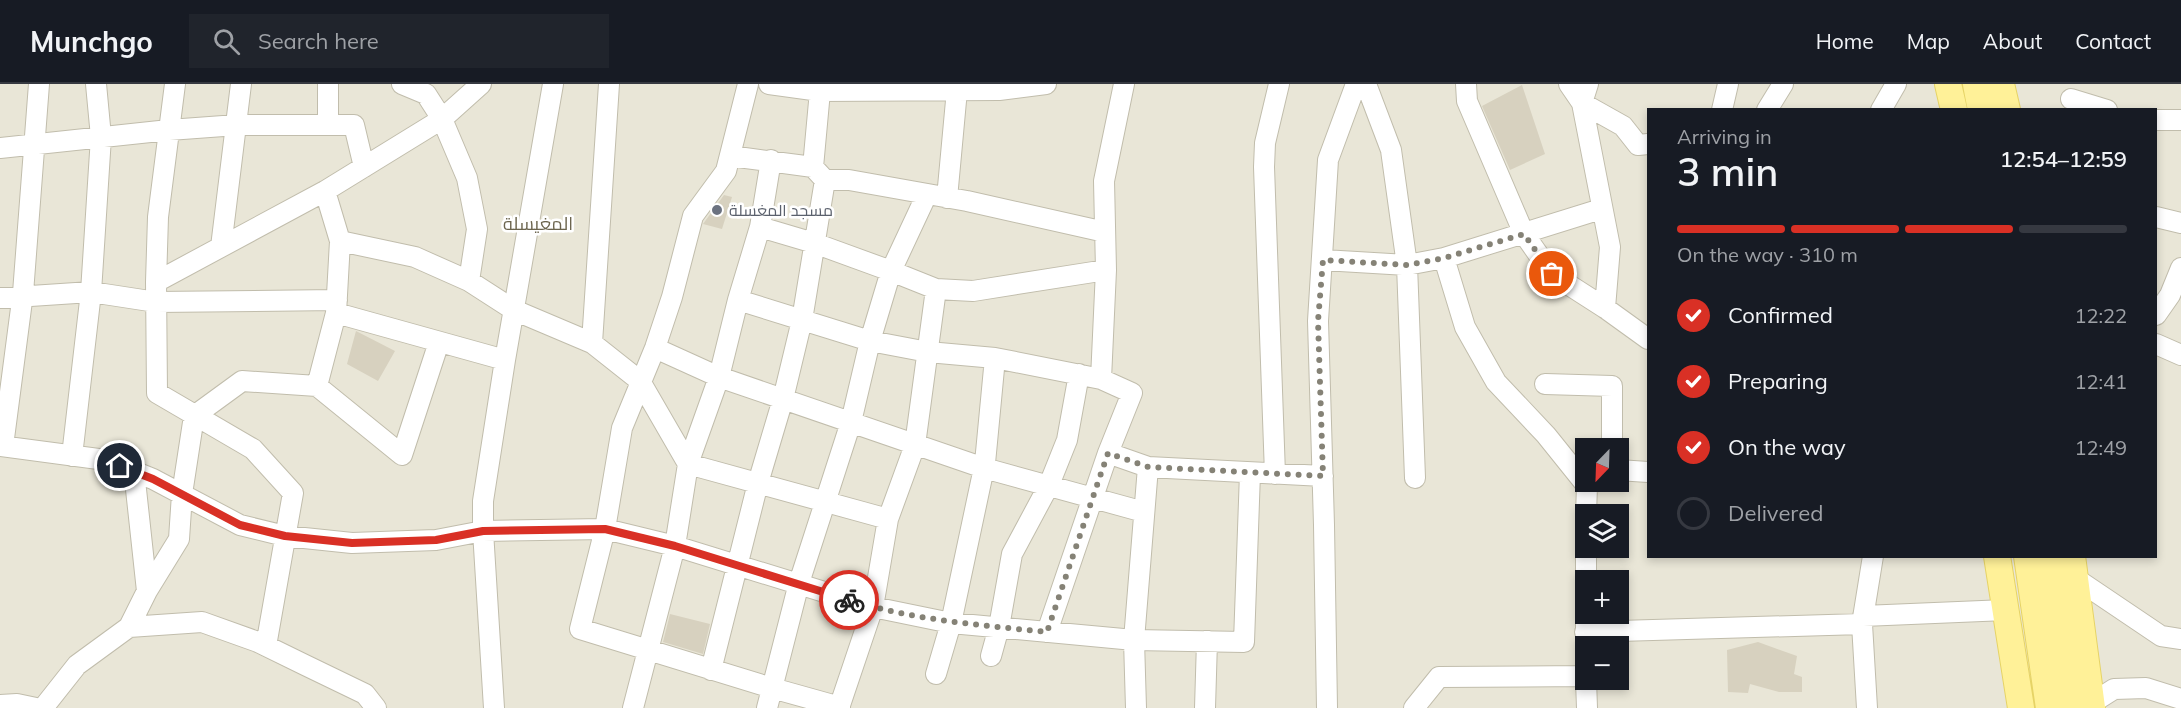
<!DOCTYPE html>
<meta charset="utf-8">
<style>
body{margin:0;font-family:Mulish,Cairo,sans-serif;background:#20242c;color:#f1f3f6;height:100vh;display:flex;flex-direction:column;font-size:22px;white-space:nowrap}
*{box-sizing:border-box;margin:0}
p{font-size:20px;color:#9ea1a6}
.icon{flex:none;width:33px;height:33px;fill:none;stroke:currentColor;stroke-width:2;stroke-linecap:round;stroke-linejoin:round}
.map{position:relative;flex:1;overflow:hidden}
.details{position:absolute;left:1647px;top:24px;width:510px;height:450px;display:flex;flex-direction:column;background:#171b24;border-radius:0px;box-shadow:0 3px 9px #0003}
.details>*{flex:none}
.needle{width:39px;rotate:203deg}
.tools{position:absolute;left:1575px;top:354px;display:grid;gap:12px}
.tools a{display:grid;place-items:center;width:54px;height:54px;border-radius:0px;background:#171b24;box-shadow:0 3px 9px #0003;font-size:30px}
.pin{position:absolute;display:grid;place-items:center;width:51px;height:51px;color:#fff;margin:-26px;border:3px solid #fff;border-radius:50%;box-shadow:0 2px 6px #0007}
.courier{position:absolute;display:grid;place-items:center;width:60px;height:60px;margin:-30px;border:4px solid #d93025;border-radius:50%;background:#fff;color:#222;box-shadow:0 2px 8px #0007}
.summary em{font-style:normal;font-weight:600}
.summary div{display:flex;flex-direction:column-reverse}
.summary{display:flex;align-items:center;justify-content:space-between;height:102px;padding:0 30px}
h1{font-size:39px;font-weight:600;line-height:45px}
.bar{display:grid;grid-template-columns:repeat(4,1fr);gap:9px 6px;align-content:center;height:72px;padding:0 30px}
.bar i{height:8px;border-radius:4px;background:#363941}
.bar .active{background:#d93025}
.bar p{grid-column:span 4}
ol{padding:0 30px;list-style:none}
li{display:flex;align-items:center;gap:18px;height:66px}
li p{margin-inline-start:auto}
li .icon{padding:6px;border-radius:50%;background:#d93025;color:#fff;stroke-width:4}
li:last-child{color:#9ea1a6}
li i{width:33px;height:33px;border:3px solid #363941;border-radius:50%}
header{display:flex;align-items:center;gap:36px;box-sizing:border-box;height:84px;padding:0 30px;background:#171b24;border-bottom:2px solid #363941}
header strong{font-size:28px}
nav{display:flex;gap:33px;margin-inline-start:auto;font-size:21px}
.search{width:420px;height:54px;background:#20242c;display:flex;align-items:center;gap:15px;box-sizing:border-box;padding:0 21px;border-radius:0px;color:#9ea1a6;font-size:22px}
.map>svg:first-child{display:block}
.residential{fill:#e9e6d7;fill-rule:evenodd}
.building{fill:#d7d1bf}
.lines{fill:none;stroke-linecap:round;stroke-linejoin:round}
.minor-casing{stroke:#c1bdac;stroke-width:22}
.major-casing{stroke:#e6d366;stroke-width:28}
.minor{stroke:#fff;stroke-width:20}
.major{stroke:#fff198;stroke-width:26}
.done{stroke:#858276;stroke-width:6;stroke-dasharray:0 10.8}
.route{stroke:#d93025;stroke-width:8}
.worship-dot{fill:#6b7280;stroke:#fff;stroke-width:2}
.labels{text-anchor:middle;stroke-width:5;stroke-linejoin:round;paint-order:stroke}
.worship-label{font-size:16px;fill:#5b616d;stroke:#fff;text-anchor:start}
.neighbourhood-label{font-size:18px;fill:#6c654e;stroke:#fff}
</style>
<header>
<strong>Munchgo</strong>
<div class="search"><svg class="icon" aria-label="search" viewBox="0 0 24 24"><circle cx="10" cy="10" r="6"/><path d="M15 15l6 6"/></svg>Search here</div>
<nav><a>Home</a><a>Map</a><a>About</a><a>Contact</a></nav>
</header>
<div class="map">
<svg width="2181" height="624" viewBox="0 0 2181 624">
<rect width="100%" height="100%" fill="#f5f3ea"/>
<!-- residential -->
<path class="residential" d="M0,0H2181V624H0ZM1648,26H2156V472H1648ZM1586,364H1618V398H1586ZM1586,430H1618V464H1586ZM1586,496H1618V530H1586ZM1586,562H1618V596H1586Z"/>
<!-- building -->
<path class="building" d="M1522,1L1545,70L1510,86L1482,22Z
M724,111L732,113L722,145L703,140Z
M356,247L395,267L378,297L347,280Z
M670,530L710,540L703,570L663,558Z
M1758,558L1797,572L1794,590L1802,593V608H1779L1750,600L1748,609L1728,608L1727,566Z"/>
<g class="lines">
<defs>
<path id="minor" d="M175,0L158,133L156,198L157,309L253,365L293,409L266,562
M328,0V41
M402,0L426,10L442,35L467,94L477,145L469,197
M748,0L726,87L693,132L672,213L655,264L622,344L605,445L580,545L772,604L840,623
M769,0L820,7L999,6L1046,0
M1366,0L1391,66L1407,181L1415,394
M1466,0L1467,17L1524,150L1552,190L1605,224L1648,255
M1569,0L1582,19L1623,42L1638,61L1648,60
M1588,0L1582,19L1610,163L1605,224
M2071,15L2107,26
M1722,26L1728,0
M1767,26L1783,0
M1881,26L1896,0
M2156,36H2181
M0,64L169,46L237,41H354L364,83
M730,72L813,83L825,96H849L967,117L1105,148
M813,83L820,7L823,0
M325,107L340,157L336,229L317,302L402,371L439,258
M947,114L957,6
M2156,133L2181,139
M760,143L814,159L891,187L936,205L973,207L1106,186
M340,157L415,173L469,197L514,226L592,259L640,297L688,380L888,435
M221,163L241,0
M1444,174L1465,243L1496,298L1546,351L1587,402
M1323,176L1407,181L1444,174L1601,125
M156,198L325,107L442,35L481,0
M0,214L91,208L156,218L337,216
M738,216L870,257L928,268L995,274L1101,295L1132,309L1108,369L1047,548
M336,229L505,276
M2156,231L2170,211L2181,184
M592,259L609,0
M2156,260L2181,271
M655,264L719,293L984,384L1144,428
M1101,295L1106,186L1104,97L1124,0
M1545,300L1612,302V364
M0,362L106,376L153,395L240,441L285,452L352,459L436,456L483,447L605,445L675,462L873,523L951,539L1134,556L1244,558L1250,389
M3,362L23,209L39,0
M1108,369L1148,383L1323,392
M72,372L91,208L101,53L96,0
M1618,386L1648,388
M1275,390L1264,83L1265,59L1279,0
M1586,430L1587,402L1594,398
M1586,439V579
M2075,494L2161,552L2181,555
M147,507L179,455L182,410L194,332L242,297L317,302
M1863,532L2006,526
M129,543L202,538L258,558L305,581L365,610L376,624
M1585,548L1862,540
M991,572L999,543L1012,470L1049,401L1067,356L1079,290
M711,586L758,399L783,315L802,236L825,96
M936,590L951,539L985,379L995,274
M1586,596L1587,624
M2092,619L2114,605L2146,604L2181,615
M0,621L17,620L36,624
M43,624L77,581L129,543L147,507L134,387
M494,624L483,447V417L505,276L553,0
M633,624L675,462L688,380L719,293L738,216L760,143L771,76
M767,624L799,499L851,338L870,257L891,187L927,110
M839,624L873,523L888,435L915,361L936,205
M1136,624L1134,556L1148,383
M1205,624L1207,557
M1327,624L1324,441L1318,237L1328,76L1356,0
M1414,624L1439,593L1586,592
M1867,624L1862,540L1873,472"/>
<path id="major" d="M1948,0L1954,26
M1976,0L1981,26
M2001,0L2007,26
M1997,472L2021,624
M2027,472L2049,624
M2052,472L2073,624
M2072,472L2092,624"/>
</defs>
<!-- minor casing -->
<use href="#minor" class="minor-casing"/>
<!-- major casing -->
<use href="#major" class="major-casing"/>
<!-- minor -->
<use href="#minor" class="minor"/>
<!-- major -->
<use href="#major" class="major"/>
</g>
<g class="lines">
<!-- done -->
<path class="done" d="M849,516C913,536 980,541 1047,548L1108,369L1148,383L1323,392L1318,237L1323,176L1407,181L1444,174L1524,150L1552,190"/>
<!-- route -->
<path class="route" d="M120,382L153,395L240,441L285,452L352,459L436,456L483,447L605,445L675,462L849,516"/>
</g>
<!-- markers -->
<circle class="worship-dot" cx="717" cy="126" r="6"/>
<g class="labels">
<!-- worship labels -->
<g class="worship-label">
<text x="729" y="132">مسجد المغسلة</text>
</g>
<!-- neighbourhood labels -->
<g class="neighbourhood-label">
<text x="538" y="146">المغيسلة</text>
</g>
</g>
</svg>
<div class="tools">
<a><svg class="needle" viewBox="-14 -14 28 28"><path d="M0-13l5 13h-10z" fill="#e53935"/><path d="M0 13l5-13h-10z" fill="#9ea1a6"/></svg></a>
<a><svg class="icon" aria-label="layers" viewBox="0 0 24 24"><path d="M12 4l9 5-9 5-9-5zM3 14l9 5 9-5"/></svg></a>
<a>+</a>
<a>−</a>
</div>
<div class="pin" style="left:1552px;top:190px;background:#ea580c"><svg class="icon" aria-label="bag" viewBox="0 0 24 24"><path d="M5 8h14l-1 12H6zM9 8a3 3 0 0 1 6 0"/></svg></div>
<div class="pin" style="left:120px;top:382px;background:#1f2937"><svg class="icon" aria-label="home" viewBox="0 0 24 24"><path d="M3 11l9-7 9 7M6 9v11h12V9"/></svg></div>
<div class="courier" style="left:849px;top:516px"><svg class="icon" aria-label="bike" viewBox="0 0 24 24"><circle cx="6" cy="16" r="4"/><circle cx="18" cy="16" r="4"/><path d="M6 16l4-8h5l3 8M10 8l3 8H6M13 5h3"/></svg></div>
<section class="details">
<div class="summary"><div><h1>3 min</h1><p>Arriving in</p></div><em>12:54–12:59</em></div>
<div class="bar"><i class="active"></i><i class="active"></i><i class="active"></i><i></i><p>On the way · 310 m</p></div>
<ol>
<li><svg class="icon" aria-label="check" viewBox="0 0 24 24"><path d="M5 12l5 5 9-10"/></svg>Confirmed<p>12:22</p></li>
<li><svg class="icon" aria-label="check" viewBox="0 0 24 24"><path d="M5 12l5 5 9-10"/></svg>Preparing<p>12:41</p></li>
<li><svg class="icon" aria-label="check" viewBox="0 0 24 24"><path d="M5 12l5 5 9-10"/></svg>On the way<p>12:49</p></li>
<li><i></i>Delivered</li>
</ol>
</section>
</div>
